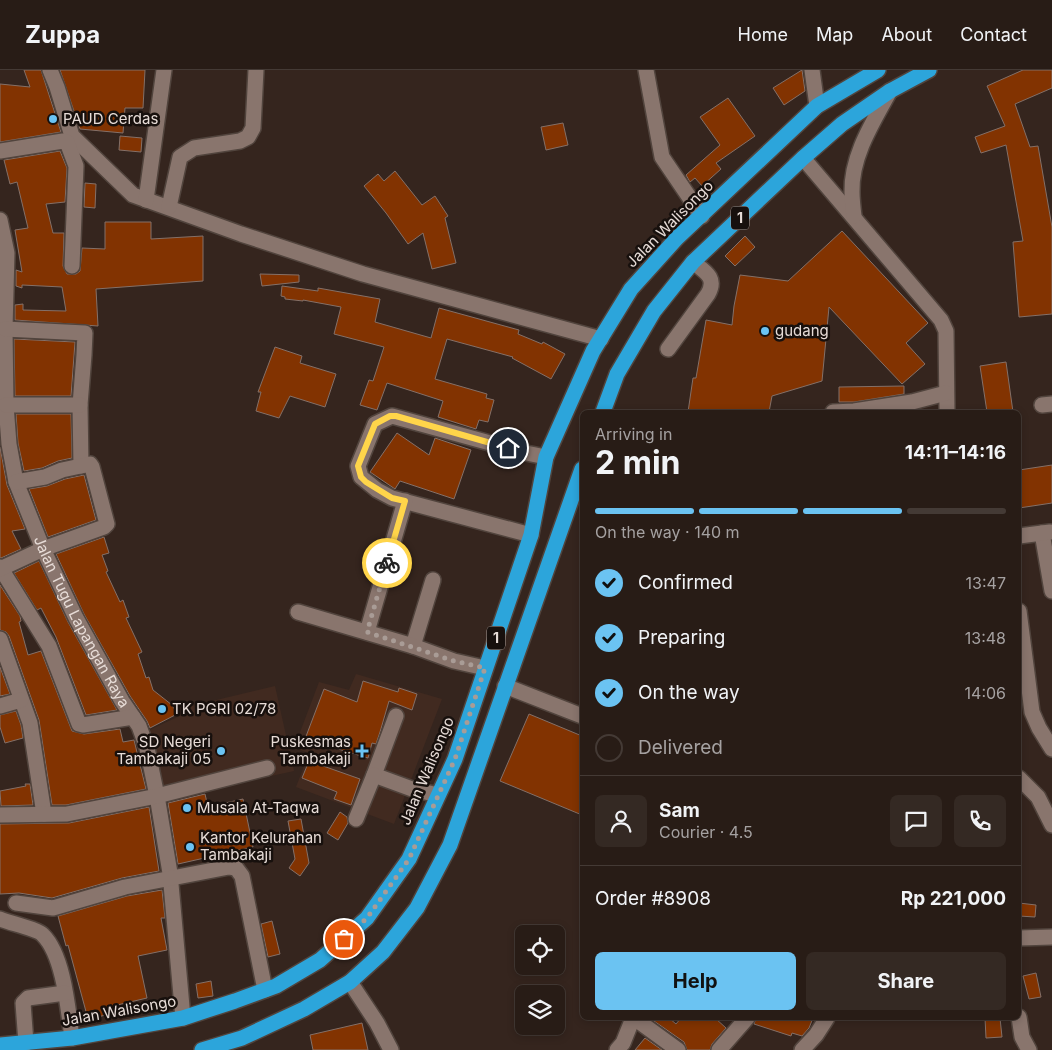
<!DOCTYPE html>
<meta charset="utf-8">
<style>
body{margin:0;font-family:Inter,sans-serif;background:#342923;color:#f1f3f6;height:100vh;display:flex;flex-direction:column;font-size:19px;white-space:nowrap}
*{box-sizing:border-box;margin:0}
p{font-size:16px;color:#a5a1a1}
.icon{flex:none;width:28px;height:28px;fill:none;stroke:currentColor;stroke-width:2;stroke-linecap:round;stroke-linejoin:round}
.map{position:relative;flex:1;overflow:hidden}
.details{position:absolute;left:580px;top:340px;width:441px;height:610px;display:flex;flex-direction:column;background:#281c16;border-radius:8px;box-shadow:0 2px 8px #0003,0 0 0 1px #443a35}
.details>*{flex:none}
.controls{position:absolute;left:515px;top:855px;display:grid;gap:10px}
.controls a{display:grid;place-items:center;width:50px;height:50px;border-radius:8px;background:#281c16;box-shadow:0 2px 8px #0003,0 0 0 1px #443a35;font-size:25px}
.pin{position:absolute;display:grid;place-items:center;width:42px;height:42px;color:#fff;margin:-21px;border:2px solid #fff;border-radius:50%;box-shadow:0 1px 5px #0007}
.courier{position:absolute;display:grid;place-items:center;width:50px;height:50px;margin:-25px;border:4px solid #ffd54a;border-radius:50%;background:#fff;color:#222;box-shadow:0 1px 6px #0007}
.head em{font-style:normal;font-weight:700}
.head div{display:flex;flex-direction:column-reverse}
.head{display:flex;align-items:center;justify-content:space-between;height:85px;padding:0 15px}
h1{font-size:32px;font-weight:700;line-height:38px}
.bar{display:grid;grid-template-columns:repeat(4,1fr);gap:8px 5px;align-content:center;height:60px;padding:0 15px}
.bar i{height:6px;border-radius:4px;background:#443a35}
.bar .on{background:#6bc3f2}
.bar p{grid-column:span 4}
.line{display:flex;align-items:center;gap:12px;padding:0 15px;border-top:1px solid #443a35}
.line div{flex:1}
.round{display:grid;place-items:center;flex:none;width:52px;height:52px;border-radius:8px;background:#342923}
ol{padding:0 15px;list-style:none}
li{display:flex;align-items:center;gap:15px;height:55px}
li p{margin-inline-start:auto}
li .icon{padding:5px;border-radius:50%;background:#6bc3f2;color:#111;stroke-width:4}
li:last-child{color:#a5a1a1}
li i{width:28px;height:28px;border:2px solid #443a35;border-radius:50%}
.button{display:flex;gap:10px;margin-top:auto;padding:10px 15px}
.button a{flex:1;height:58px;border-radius:8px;background:#6bc3f2;color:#111;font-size:20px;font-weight:700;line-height:58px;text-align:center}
.button a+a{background:#342923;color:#f1f3f6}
header{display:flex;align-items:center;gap:30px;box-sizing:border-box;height:70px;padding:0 25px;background:#281c16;border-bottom:1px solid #443a35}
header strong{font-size:24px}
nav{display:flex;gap:28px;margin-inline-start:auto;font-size:18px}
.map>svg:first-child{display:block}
.built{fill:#412a20}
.building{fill:#823301;stroke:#847068}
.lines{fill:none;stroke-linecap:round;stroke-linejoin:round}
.minor-casing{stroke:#51443d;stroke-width:18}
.highway-casing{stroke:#51443d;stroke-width:18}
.minor{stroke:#89756d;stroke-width:15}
.highway{stroke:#2ca5db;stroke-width:15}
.done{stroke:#a99c96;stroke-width:5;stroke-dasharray:0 9}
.route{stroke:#ffd54a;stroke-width:6}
.poi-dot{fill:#6bc3f2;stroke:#17100d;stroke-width:2}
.labels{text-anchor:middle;stroke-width:5;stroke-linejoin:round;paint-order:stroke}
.shield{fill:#17100d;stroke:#a99f9a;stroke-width:1}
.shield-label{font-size:14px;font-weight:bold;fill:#e7dcd7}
.poi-label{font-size:15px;fill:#e7dcd7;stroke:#17100d;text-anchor:start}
.street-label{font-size:15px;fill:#e7dcd7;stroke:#17100d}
</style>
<header>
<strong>Zuppa</strong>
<nav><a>Home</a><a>Map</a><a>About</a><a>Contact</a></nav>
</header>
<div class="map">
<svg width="1052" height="980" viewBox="0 0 1052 980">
<rect width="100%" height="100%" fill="#35251e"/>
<!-- built -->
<path class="built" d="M356,604L442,629L394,754L296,717L309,683L294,678L319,612L349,620Z
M275,616L294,701L163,730L147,661L184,644L183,638Z"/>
<!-- building -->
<path class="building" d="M24,0H41L61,62L0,72V14L30,17Z
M60,0H145L143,38H125L123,63L80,59Z
M802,0L805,21L784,35L773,18Z
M1023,0H1052V18L1015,34L1030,77L1038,76L1052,157V244L1019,247L1013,172L1023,171L1006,75L981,83L975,67L1005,56L987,16Z
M728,28L755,66L716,93L721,99L702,116L695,108L690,112L686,105L720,75L700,47Z
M563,53L568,75L546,80L541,57Z
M120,66L142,68L141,82L119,80Z
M60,81L67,98L65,132L46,134L53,163H64L63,196L67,204H76L80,201L82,178L105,179V152H151V169L203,166V211L96,219L98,256L15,250V235L23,234V240L66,241L62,217L22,215V218L16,216V200L22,202L15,160L28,158L17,112L10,114L4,90Z
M395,101L422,135L435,126L448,146L445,148L456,193L432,199L423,163L408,174L386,143L364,116L378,104L384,111Z
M85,113L96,114L95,138L84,137Z
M842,161L928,253L906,273L925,294L902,314L829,237L822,311L772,326L769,342H688L693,308H696L706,250L732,255L734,236L740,205L788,211Z
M745,166L755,177L735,196L725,186Z
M260,204L299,205V212L262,216Z
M282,216L318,221V218L380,229L375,252L431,268L439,238L519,260L518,264L542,274L543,272L565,284L551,309L512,288L513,287L447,269L435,309L487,324L486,328L494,330L488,352L479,350L476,359L438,347L443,331L387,313L377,340L360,335L369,310L373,311L384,277L334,264L341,237L303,230V231L285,229V227L281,226Z
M14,269L75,272L71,326H15Z
M275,277L302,286L300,293L336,304L325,337L290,326L279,348L256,341L261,322H258Z
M1006,292L1013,342H987L980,296Z
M904,316V324L854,332H839V317Z
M16,344H71L72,388L58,391L42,398L24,401L18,373Z
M397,363L429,385L435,368L471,380L454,429L400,411L395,419L370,402Z
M0,377L7,415L25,459L12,461L21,479L1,488H0Z
M1052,395V433L1019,438V400Z
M84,405L96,450L48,467L29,419L47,416L65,409Z
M104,467L109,483L102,485L108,501L106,502L120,532L123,530L129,547L126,548L142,582L138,584L146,608L149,607L153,620L172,635L177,644L150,658L147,651L130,626L84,544L56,484Z
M39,491L68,552L117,640L86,645L56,567L41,538L37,540L14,503Z
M0,515L20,546L21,551L19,552L28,585L41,581L72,661L84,664L120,659L123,672L134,670L146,719L66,735H52L39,650L9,566L6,562L0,560Z
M0,597L10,624L0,626Z
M363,611L398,622L399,618L417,624L412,640L389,631L380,662L376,674L372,673L368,688L305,669L324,619L357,632Z
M16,641L21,655L23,668L5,673L0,657V645Z
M529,644L582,666V745L500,711Z
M309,691L360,709L351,735L334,729L337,722L302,708Z
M25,714H30L33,735L1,736L0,721L26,716Z
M205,724L208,737L243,729L253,777L178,794L168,733Z
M149,737L159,801L122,808L52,828L19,823L0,824V754L69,753Z
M340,742L347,747L348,753L338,770L327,763Z
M301,749L309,793L300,806L289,798L295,789L288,751Z
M162,820L165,848H161L167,880L138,886L147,928L113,936L115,943L88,949L68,875L66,876L58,846L127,826Z
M1019,833L1036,835L1035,847L1019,846Z
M272,851L280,884L268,887L261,854Z
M1036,903L1041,927L1029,929L1023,906Z
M211,911L213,926L198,928L196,914Z
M657,948H669L676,954L681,948H715L726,958L712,974L710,980H687L684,972L654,951Z
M756,948H813L809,958L802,966L792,963L791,966L754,954Z
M985,948H1000L1002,967L986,968Z
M362,953L368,980H313L310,965Z
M645,968L662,980H635Z"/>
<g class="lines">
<defs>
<g id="minor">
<path d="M50,0L57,17L72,66L133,125L241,164L363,204L601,269"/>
<path d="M646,0L662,87L702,146"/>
<path d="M812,0L817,36"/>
<path d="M0,81L63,71L67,72L76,96L72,196"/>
<path d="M803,88L941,250L946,261L947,342"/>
<path d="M146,130L164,0"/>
<path d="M169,137L180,87L194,78L240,71L248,67L253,58L256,0"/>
<path d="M854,146C853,138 852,130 852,122C851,86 873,52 890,21"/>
<path id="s1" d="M0,150L7,183L5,259L6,335L9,374L16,412L43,479L76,548L122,631L139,656L147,678L157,726L170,803L183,948"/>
<path d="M5,259L85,263L84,285L80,335L81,396"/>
<path d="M668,279L708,224C717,208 706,202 693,192"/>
<path d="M6,335H80"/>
<path d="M1042,335L1052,334"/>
<path d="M833,342L854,341L912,332L946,323"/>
<path d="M1042,463L1052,521"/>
<path d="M531,465L392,428L377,420L361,407L358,396L375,354L392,346L526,383L546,387"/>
<path d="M1019,466L1050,462"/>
<path d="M0,497L49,576L79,654L83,655L133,647"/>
<path d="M0,499L43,479L104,457L107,454L92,397L90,394L62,400L45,407L16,412"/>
<path d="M433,510L413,576L454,591L485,598"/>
<path d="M1019,541L1032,642L1039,658L1052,679"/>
<path d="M298,542L413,576"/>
<path d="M367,562L405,431"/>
<path d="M0,569L30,653L44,744"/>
<path d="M505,616L582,646"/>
<path d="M0,636L21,630"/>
<path d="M396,646L374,705L412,719L438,725"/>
<path d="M1019,708L1038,727L1052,755"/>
<path d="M0,745L67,744L157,726L267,698"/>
<path d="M356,749L374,705"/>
<path d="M16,833L53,838L125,817L229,797L236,798L242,806L265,920"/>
<path d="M0,849C9,853 38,859 43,865C64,886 68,940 72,968"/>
<path d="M1019,868L1052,867"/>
<path d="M350,912L377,953L391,980"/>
<path d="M1019,947L1022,967L1029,980"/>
<path d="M634,948L678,980"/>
<path d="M26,973L23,933L28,928L65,923"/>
<path d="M617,980L623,973L633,948"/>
<path d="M719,980L747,948"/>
<path d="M802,980L816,965L827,948"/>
</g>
<path id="highway" d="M603,342L617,304L654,241L693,192L803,88L842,54L890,21L929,0
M0,975L72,968L183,948L235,931L276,916L320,890L367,848L409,789L455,689L531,465L546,387L593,281L631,219L677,168L817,36L878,0
M202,980L242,968L304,939L350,912L383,882L417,838L450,775L582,399"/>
</defs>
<!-- minor casing -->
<use href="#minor" class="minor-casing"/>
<!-- highway casing -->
<use href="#highway" class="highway-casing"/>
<!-- minor -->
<use href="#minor" class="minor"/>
<!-- highway -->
<use href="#highway" class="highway"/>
</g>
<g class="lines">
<!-- done -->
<path class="done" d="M344,869L367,848L409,789L455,689L485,598L454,591L367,562L387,493"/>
<!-- route -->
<path class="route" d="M387,493L405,431L392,428L366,412L361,407L358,396L375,354L390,346H396L508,378"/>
</g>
<!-- markers -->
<g class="poi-dot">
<circle cx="53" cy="49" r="5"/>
<circle cx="765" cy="261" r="5"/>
<circle cx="162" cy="639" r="5"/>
<circle cx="221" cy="681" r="5"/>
<path d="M359.5 673.5h5v5h5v5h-5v5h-5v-5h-5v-5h5z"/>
<circle cx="187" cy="738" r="5"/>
<circle cx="190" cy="777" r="5"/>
</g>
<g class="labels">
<!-- shield labels -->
<g class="shield">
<rect x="731" y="136.5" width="18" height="23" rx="4"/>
<rect x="487" y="556.5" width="18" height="23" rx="4"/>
</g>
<g class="shield-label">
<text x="740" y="153">1</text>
<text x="496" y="573">1</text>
</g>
<!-- poi labels -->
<g class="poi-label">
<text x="63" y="54">PAUD Cerdas</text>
<text x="775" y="266">gudang</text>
<text x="172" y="644">TK PGRI 02/78</text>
<text x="211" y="677" text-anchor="end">SD Negeri<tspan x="211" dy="17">Tambakaji 05</tspan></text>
<text x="351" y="677" text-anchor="end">Puskesmas<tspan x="351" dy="17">Tambakaji</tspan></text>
<text x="197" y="743">Musala At-Taqwa</text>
<text x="200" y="773">Kantor Kelurahan<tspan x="200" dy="17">Tambakaji</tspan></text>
</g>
<!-- street labels -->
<g class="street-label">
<text transform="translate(670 154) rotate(-45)" y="5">Jalan Walisongo</text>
<text dy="5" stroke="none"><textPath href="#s1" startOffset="418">Jalan Tugu Lapangan Raya</textPath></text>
<text transform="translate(427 701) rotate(-67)" y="5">Jalan Walisongo</text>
<text transform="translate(119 941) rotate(-10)" y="5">Jalan Walisongo</text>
</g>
</g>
</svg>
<div class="controls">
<a><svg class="icon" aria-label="locate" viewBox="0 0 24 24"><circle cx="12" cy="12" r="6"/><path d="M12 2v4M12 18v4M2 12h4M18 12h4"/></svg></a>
<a><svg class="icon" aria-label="layers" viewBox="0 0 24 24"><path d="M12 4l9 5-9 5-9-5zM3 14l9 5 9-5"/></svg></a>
</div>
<div class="pin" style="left:344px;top:869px;background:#ea580c"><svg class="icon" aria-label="bag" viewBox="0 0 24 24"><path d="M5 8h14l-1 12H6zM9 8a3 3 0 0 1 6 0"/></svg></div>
<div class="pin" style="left:508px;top:378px;background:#1f2937"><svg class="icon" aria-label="home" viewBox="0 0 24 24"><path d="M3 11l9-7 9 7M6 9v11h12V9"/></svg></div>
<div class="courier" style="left:387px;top:493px"><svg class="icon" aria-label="bike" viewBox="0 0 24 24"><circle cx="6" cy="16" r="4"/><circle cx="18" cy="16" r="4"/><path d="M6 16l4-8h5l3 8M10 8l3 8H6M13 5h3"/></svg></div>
<section class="details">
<div class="head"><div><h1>2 min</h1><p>Arriving in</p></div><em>14:11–14:16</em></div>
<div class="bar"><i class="on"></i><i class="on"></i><i class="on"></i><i></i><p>On the way · 140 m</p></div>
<ol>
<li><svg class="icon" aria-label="check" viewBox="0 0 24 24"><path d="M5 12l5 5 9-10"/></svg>Confirmed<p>13:47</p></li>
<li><svg class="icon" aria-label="check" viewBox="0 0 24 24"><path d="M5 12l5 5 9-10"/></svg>Preparing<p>13:48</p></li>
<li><svg class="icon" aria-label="check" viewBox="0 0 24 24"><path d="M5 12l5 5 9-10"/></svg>On the way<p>14:06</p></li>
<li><i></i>Delivered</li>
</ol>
<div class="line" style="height:90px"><a class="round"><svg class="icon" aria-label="person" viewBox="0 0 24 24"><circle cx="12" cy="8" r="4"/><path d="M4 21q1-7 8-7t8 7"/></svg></a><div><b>Sam</b><p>Courier · 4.5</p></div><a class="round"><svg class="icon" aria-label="chat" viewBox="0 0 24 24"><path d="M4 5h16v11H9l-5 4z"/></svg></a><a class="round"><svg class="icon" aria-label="phone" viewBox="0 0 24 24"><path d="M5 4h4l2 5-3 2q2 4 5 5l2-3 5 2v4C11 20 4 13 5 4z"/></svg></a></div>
<div class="line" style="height:65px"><div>Order #8908</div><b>Rp 221,000</b></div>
<div class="button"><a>Help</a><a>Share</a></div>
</section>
</div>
